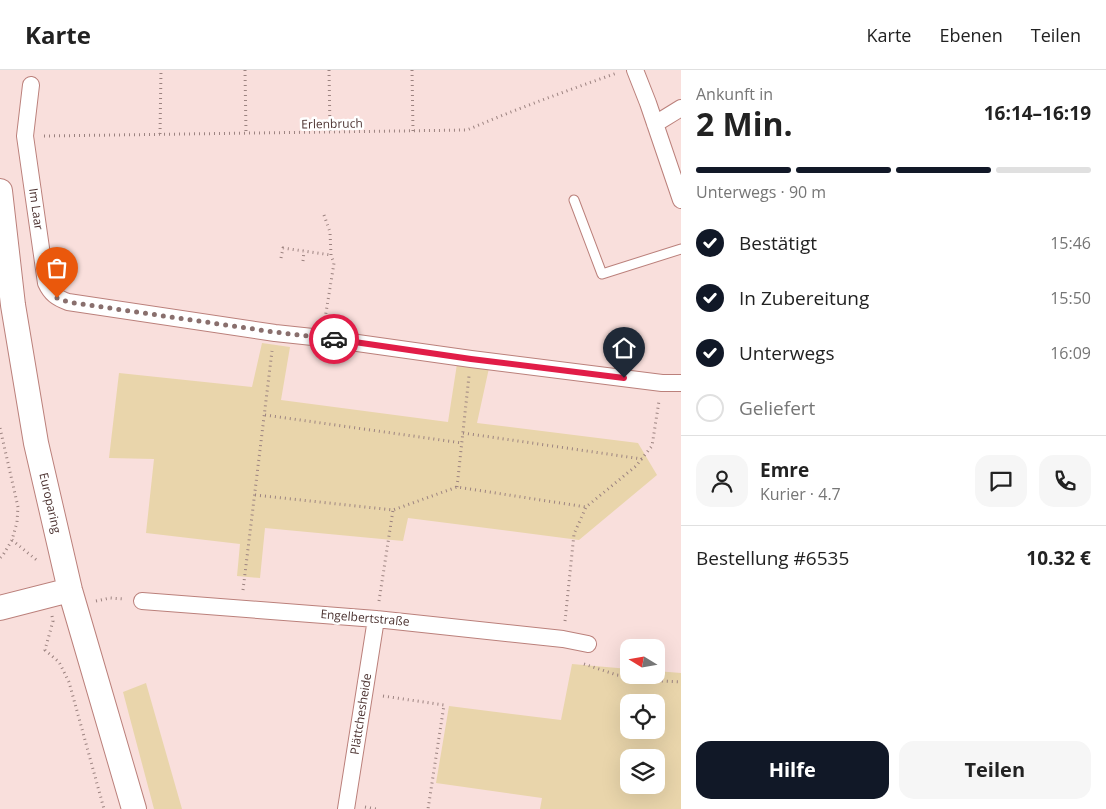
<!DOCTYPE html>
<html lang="de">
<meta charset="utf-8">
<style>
body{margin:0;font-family:"Open Sans",sans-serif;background:#f6f6f6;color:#222;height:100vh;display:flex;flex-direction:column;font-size:19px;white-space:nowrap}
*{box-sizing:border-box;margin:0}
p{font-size:16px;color:#767676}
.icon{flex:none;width:28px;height:28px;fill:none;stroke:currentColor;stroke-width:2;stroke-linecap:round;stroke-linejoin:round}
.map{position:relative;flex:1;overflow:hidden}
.drawer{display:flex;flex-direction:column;background:#fff;width:425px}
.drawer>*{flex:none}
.needle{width:32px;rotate:281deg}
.fabs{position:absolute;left:620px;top:569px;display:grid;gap:10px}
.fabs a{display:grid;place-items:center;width:45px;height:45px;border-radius:10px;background:#fff;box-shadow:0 5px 20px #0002;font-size:25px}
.pin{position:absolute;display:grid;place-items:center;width:42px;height:42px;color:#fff;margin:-51px -21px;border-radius:50% 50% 50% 0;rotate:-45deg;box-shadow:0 0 5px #0007}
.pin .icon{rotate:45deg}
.courier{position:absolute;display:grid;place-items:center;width:50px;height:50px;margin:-25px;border:4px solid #e11d48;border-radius:50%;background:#fff;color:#222;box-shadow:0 1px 6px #0007}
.head em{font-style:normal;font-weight:700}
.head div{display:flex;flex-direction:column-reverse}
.head{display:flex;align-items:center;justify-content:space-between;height:85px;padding:0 15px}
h1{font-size:32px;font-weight:700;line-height:38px}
.bar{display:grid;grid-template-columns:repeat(4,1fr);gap:8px 5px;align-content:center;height:60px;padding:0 15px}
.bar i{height:6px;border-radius:4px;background:#e0e0e0}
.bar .on{background:#111827}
.bar p{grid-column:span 4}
.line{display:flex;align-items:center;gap:12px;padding:0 15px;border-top:1px solid #e0e0e0}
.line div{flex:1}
.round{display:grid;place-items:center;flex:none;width:52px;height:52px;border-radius:15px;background:#f6f6f6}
ol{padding:0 15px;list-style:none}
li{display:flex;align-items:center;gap:15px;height:55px}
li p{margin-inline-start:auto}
li .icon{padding:5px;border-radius:50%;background:#111827;color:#fff;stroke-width:4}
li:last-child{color:#767676}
li i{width:28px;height:28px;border:2px solid #e0e0e0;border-radius:50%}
.cta{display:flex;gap:10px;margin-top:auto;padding:10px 15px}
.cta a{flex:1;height:58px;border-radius:15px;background:#111827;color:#fff;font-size:20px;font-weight:700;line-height:58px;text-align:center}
.cta a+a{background:#f6f6f6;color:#222}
header{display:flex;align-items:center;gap:30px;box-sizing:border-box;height:70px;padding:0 25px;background:#fff;border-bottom:1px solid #e0e0e0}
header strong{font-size:24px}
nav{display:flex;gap:28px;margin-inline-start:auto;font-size:18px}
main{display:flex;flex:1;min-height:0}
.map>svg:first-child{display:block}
.green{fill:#e9d5ab;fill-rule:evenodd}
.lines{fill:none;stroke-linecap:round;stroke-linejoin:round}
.lane-casing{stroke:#bb807b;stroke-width:11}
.street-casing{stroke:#bb807b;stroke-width:18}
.secondary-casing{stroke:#bb807b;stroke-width:26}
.path{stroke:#9c8380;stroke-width:3;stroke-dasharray:1 4;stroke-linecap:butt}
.lane{stroke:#fff;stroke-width:9}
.street{stroke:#fff;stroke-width:16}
.secondary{stroke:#fff;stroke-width:24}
.done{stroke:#896f6d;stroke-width:5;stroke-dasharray:0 9}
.route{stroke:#e11d48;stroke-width:6}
.labels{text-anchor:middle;stroke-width:5;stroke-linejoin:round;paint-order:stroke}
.street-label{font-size:12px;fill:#4c3331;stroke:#fff}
</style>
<header>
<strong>Karte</strong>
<nav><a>Karte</a><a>Ebenen</a><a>Teilen</a></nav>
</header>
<main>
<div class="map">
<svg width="681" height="739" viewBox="0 0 681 739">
<rect width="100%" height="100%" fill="#f9dfdc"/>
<!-- green -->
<path class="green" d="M262,273L290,277L281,330L448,352L457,294L489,298L477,353L638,373L657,405L579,470L408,448L403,471L265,458L260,508L237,506L240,474L146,463L154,389L109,388L119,303L252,317Z
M572,594L629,599V605H656V601L681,603V739H540L542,728L436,713L449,636L561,650ZM656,632V660H629V632ZM629,688H656V715H629Z
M146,613L182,739H154L123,622Z"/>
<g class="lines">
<defs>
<path id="lane" d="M574,130L602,204L681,179"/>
<path id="street" d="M635,0L648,33L681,130
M31,15L25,66L46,213C51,224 57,228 68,232L275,263L322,268L471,289L662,313H681
M655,54L681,38
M142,531L376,549L563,569L588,574
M346,739L376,549"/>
<path id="secondary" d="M0,121L13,235L36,373L70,520L134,739
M0,538L70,520"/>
</defs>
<!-- lane casing -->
<use href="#lane" class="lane-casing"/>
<!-- street casing -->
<use href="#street" class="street-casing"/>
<!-- secondary casing -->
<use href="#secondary" class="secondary-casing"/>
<!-- path -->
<path class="path" d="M245,0L246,63
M329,0L330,62
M412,0L413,61
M160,64L161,0
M44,66L467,60C516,39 566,21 617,3
M324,145L330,162L331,185L334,193L325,249
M281,188L283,178L331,185
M303,191L304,181
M265,345L462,373
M0,358L18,437L17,452L12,470L3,485L0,488
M463,363L642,389
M457,417L469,306
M255,425L393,440L457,417L586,437
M12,470L39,492
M243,520L272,281
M96,531L110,528L124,529
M379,531L393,440
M52,546L53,551L45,580L59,592L69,612L104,739
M565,551L574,464L586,437L636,396L652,376L659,331
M584,594L617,605L661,611L681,612
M383,626L444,635L428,739
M365,737L376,739"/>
<!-- lane -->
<use href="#lane" class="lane"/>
<!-- street -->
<use href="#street" class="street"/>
<!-- secondary -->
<use href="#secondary" class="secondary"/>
</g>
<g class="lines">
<!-- done -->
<path class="done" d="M57,228L68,232L274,262L334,269"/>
<!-- route -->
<path class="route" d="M334,269L471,289L624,308"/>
</g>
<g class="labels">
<!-- street labels -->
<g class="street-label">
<text transform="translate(332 54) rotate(-1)" y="4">Erlenbruch</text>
<text transform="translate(36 139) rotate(82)" y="4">Im Laar</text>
<text transform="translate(50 433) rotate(77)" y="4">Europaring</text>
<text transform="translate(365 548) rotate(5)" y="4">Engelbertstraße</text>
<text transform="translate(361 644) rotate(-81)" y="4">Plättchesheide</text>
</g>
</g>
</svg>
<div class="fabs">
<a><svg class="needle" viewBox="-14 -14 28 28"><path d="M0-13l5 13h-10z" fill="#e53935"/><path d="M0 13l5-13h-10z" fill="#767676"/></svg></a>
<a><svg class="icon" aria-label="locate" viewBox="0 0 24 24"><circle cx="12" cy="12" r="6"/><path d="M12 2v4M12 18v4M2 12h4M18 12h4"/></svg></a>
<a><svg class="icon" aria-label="layers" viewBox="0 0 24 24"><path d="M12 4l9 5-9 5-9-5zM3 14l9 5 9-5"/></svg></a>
</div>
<div class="pin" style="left:57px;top:228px;background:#ea580c"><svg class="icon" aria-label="bag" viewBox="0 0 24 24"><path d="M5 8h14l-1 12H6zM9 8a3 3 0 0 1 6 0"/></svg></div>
<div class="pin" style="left:624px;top:308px;background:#1f2937"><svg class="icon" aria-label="home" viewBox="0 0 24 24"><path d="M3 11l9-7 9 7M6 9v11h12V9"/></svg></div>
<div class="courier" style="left:334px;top:269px"><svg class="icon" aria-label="car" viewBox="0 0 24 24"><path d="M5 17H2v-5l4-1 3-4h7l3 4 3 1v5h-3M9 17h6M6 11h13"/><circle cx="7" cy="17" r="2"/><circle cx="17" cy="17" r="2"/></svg></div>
</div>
<section class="drawer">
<div class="head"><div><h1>2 Min.</h1><p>Ankunft in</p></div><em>16:14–16:19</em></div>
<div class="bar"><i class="on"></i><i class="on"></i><i class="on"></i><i></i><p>Unterwegs · 90 m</p></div>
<ol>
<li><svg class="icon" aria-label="check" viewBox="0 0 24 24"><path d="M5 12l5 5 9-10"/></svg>Bestätigt<p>15:46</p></li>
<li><svg class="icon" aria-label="check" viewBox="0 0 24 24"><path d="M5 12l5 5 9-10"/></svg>In Zubereitung<p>15:50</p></li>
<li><svg class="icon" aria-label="check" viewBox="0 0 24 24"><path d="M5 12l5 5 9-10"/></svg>Unterwegs<p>16:09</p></li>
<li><i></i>Geliefert</li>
</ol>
<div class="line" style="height:90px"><a class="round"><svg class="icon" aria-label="person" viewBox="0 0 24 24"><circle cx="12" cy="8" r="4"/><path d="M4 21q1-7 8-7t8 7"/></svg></a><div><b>Emre</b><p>Kurier · 4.7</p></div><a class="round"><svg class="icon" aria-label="chat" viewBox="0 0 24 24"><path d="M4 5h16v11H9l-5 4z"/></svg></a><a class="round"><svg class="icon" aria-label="phone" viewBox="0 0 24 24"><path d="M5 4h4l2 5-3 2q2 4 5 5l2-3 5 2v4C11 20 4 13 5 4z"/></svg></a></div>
<div class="line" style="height:65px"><div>Bestellung #6535</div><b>10.32 €</b></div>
<div class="cta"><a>Hilfe</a><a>Teilen</a></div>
</section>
</main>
